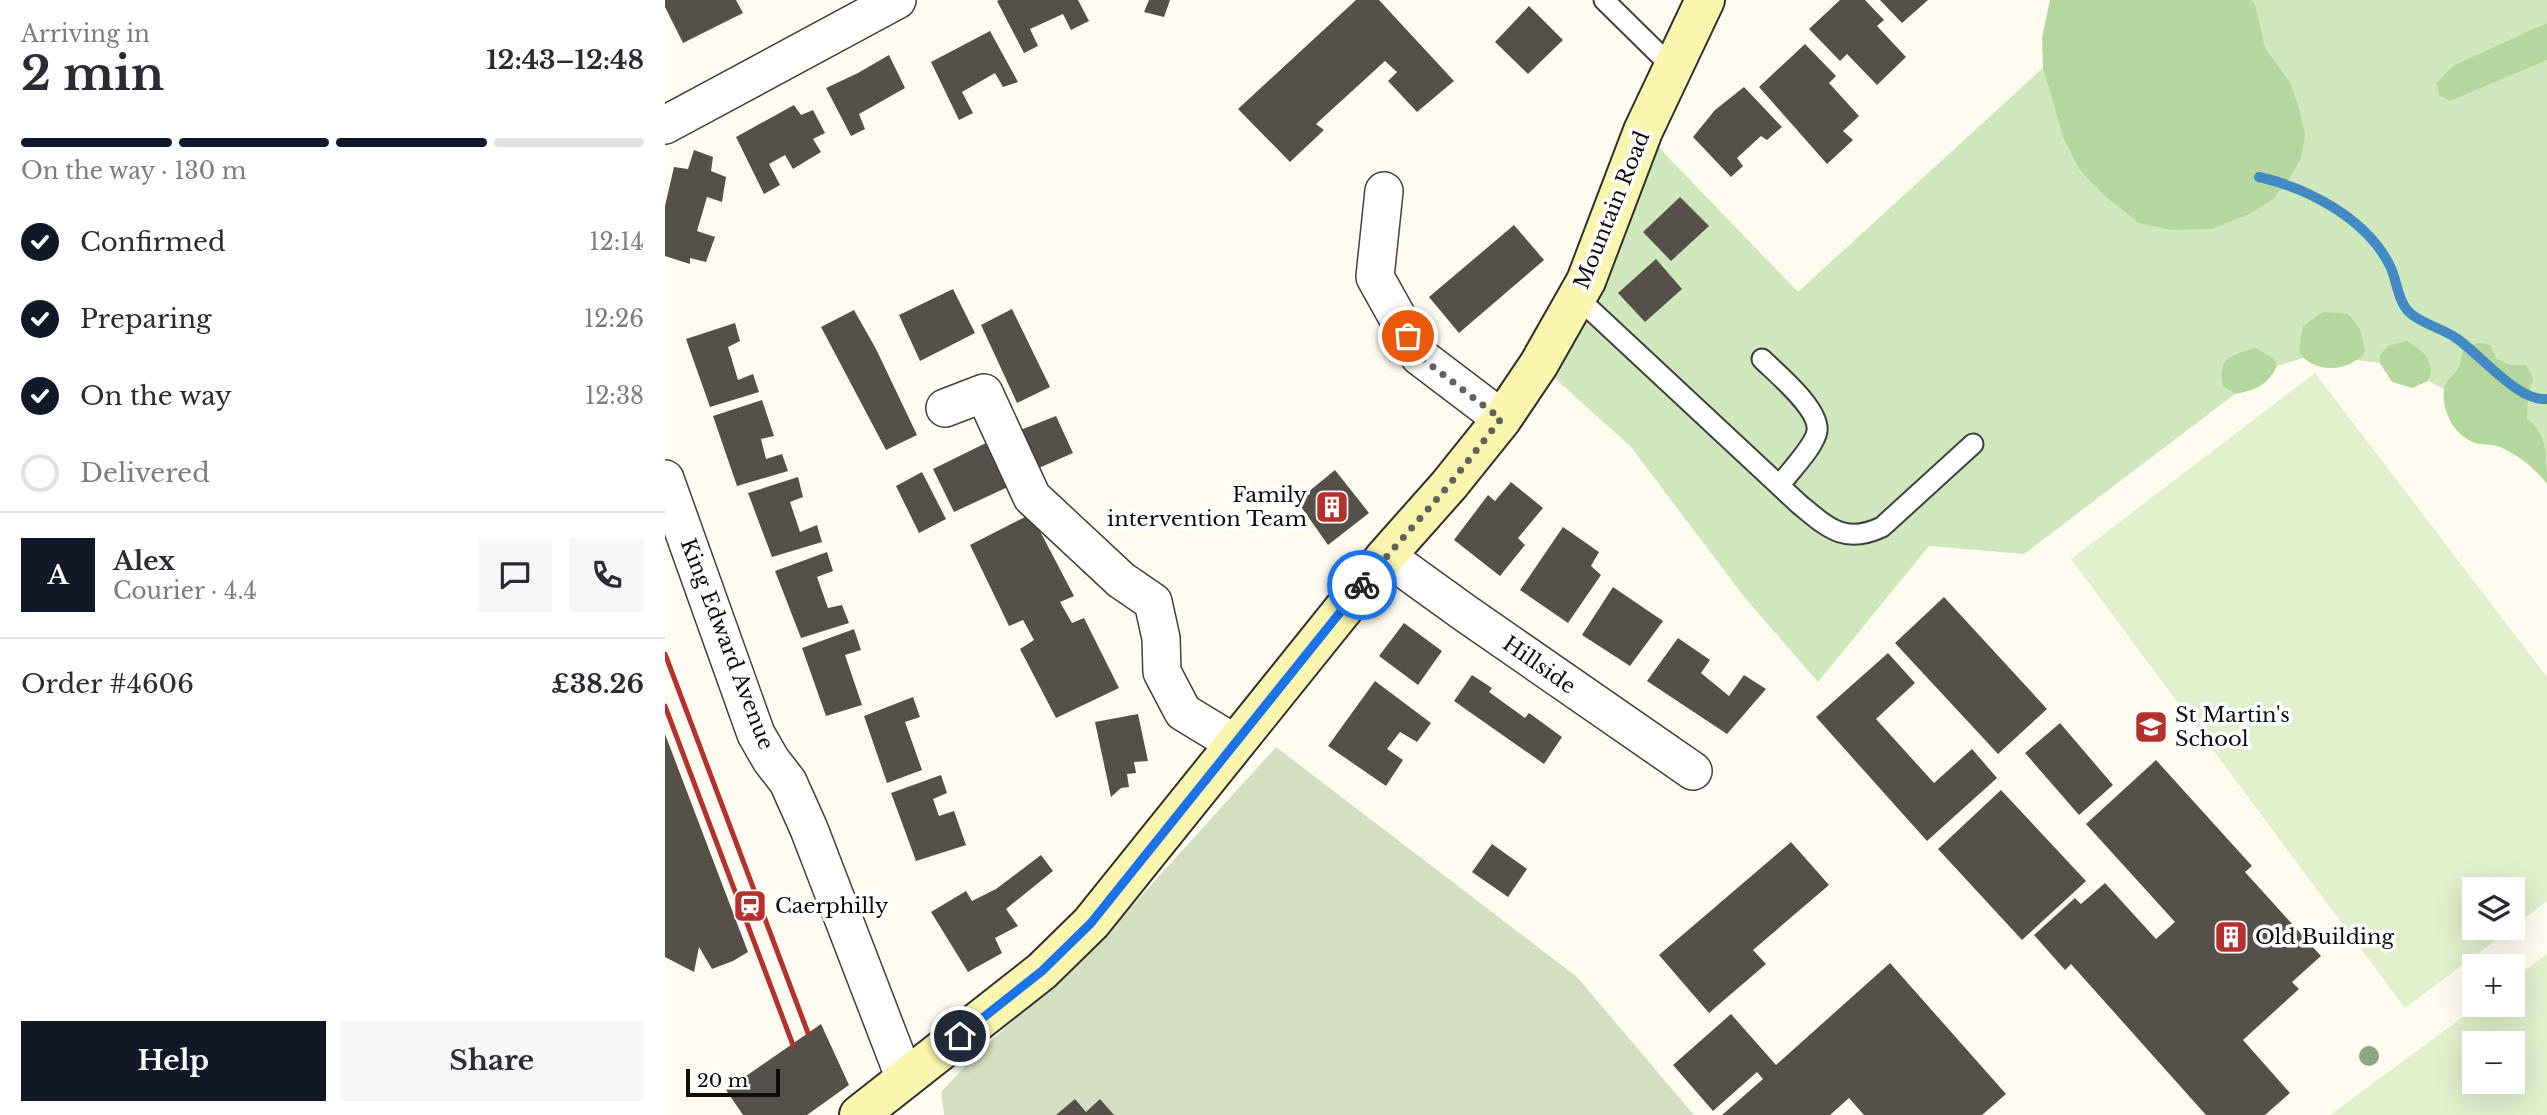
<!DOCTYPE html>
<meta charset="utf-8">
<style>
body{margin:0;font-family:"Libre Baskerville",serif;background:#f7f7f7;color:#2b2b33;height:100vh;display:flex;flex-direction:column;font-size:26px;white-space:nowrap}
*{box-sizing:border-box;margin:0}
p{font-size:23px;color:#7c7c81}
.icon{flex:none;width:38px;height:38px;fill:none;stroke:currentColor;stroke-width:2;stroke-linecap:round;stroke-linejoin:round}
.map{position:relative;flex:1;overflow:hidden}
.sheet{display:flex;flex-direction:column;background:#fff;width:665px}
.sheet>*{flex:none}
.tools{position:absolute;left:1797px;top:877px;display:grid;gap:14px}
.tools a{display:grid;place-items:center;width:63px;height:63px;border-radius:0px;background:#fff;box-shadow:0 7px 28px #0002;font-size:35px}
.scale{position:absolute;left:21px;bottom:18px;width:94px;box-sizing:border-box;padding-left:7px;border:4px solid #0e0e0e;border-top:0;font-size:19px;line-height:24px;white-space:nowrap;color:#0e0e0e;-webkit-text-stroke:5px #fff;paint-order:stroke}
.pin{position:absolute;display:grid;place-items:center;width:60px;height:60px;color:#fff;margin:-30px;border:4px solid #fff;border-radius:50%;box-shadow:0 2px 7px #0007}
.courier{position:absolute;display:grid;place-items:center;width:70px;height:70px;margin:-35px;border:5px solid #1a73e8;border-radius:50%;background:#fff;color:#222;box-shadow:0 2px 9px #0007}
.head em{font-style:normal;font-weight:700}
.head div{display:flex;flex-direction:column-reverse}
.head{display:flex;align-items:center;justify-content:space-between;height:119px;padding:0 21px}
h1{font-size:46px;font-weight:700;line-height:52px}
.bar{display:grid;grid-template-columns:repeat(4,1fr);gap:10px 7px;align-content:center;height:84px;padding:0 21px}
.bar i{height:9px;border-radius:5px;background:#e1e1e2}
.bar .current{background:#111827}
.bar p{grid-column:span 4}
.line{display:flex;align-items:center;gap:18px;padding:0 21px;border-top:2px solid #e1e1e2}
.line div{flex:1}
.round{display:grid;place-items:center;flex:none;width:74px;height:74px;border-radius:0px;background:#f7f7f7}
ol{padding:0 21px;list-style:none}
li{display:flex;align-items:center;gap:21px;height:77px}
li p{margin-inline-start:auto}
li .icon{padding:7px;border-radius:50%;background:#111827;color:#fff;stroke-width:4}
li:last-child{color:#7c7c81}
li i{width:38px;height:38px;border:4px solid #e1e1e2;border-radius:50%}
.cta{display:flex;gap:14px;margin-top:auto;padding:14px 21px}
.cta a{flex:1;height:80px;border-radius:0px;background:#111827;color:#fff;font-size:28px;font-weight:700;line-height:80px;text-align:center}
.cta a+a{background:#f7f7f7;color:#2b2b33}
main{display:flex;flex:1;min-height:0}
.map>svg:first-child{display:block}
.green{fill:#cfe7bc}
.forest{fill:#b3d79c}
.cemetery{fill:#d4dfc2}
.pitch{fill:#e1efcd;fill-rule:evenodd}
.lines{fill:none;stroke-linecap:round;stroke-linejoin:round}
.stream{stroke:#438ac5;stroke-width:10}
.building{fill:#56504b}
.service-casing{stroke:#414141;stroke-width:23}
.minor-casing{stroke:#414141;stroke-width:40}
.secondary-casing{stroke:#303030;stroke-width:42}
.service{stroke:#fff;stroke-width:19}
.minor{stroke:#fff;stroke-width:37}
.secondary{stroke:#faf6b0;stroke-width:38}
.rail{stroke:#b6302e;stroke-width:5}
.tree{fill:#8aa77f}
.done{stroke:#62615d;stroke-width:7;stroke-dasharray:0 12.6}
.route{stroke:#1a73e8;stroke-width:9}
.labels{text-anchor:middle;stroke-width:7;stroke-linejoin:round;paint-order:stroke}
.street-label{font-size:21px;fill:#0e0e0e;stroke:#fff}
.poi-label{font-size:21px;fill:#0e0e0e;stroke:#fff;text-anchor:start}
</style>
<main>
<section class="sheet">
<div class="head"><div><h1>2 min</h1><p>Arriving in</p></div><em>12:43–12:48</em></div>
<div class="bar"><i class="current"></i><i class="current"></i><i class="current"></i><i></i><p>On the way · 130 m</p></div>
<ol>
<li><svg class="icon" aria-label="check" viewBox="0 0 24 24"><path d="M5 12l5 5 9-10"/></svg>Confirmed<p>12:14</p></li>
<li><svg class="icon" aria-label="check" viewBox="0 0 24 24"><path d="M5 12l5 5 9-10"/></svg>Preparing<p>12:26</p></li>
<li><svg class="icon" aria-label="check" viewBox="0 0 24 24"><path d="M5 12l5 5 9-10"/></svg>On the way<p>12:38</p></li>
<li><i></i>Delivered</li>
</ol>
<div class="line" style="height:126px"><b class="round" style="background:#111827;color:#fff">A</b><div><b>Alex</b><p>Courier · 4.4</p></div><a class="round"><svg class="icon" aria-label="chat" viewBox="0 0 24 24"><path d="M4 5h16v11H9l-5 4z"/></svg></a><a class="round"><svg class="icon" aria-label="phone" viewBox="0 0 24 24"><path d="M5 4h4l2 5-3 2q2 4 5 5l2-3 5 2v4C11 20 4 13 5 4z"/></svg></a></div>
<div class="line" style="height:91px"><div>Order #4606</div><b>£38.26</b></div>
<div class="cta"><a>Help</a><a>Share</a></div>
</section>
<div class="map">
<svg width="1882" height="1115" viewBox="0 0 1882 1115">
<rect width="100%" height="100%" fill="#fefcf0"/>
<!-- green -->
<path class="green" d="M1452,0H1882V456L1801,400L1763,381L1716,363L1664,357L1638,358L1612,366L1570,394L1359,554L1264,546L1153,682L1080,598L966,447L874,364L978,131L1133,292Z"/>
<!-- forest -->
<path class="forest" d="M1385,0H1586L1590,5L1600,48L1626,84L1635,112L1640,135L1636,158L1628,173L1608,199L1585,214L1546,229L1506,230L1474,223L1439,195L1414,169L1399,139L1378,68L1377,38Z
M1882,23V60L1785,101L1774,95L1772,83L1788,66Z
M1658,312L1683,314L1695,329L1700,351C1686,373 1648,374 1634,352L1638,326Z
M1742,341C1758,351 1772,361 1763,381L1747,388L1727,382L1715,363V355L1723,346Z
M1814,343L1825,345L1831,359L1845,365H1861L1868,378L1863,397L1862,419C1882,434 1882,454 1882,484C1870,468 1853,455 1835,447C1828,444 1821,445 1814,444C1790,438 1776,412 1779,389C1781,378 1791,375 1794,367C1797,359 1796,353 1801,346Z
M1591,348L1609,359L1612,366C1603,385 1591,390 1570,394L1558,386C1552,357 1567,355 1591,348Z"/>
<!-- cemetery -->
<path class="cemetery" d="M611,747L912,977L1029,1115H279L276,1092L306,1060L467,906Z"/>
<!-- pitch -->
<path class="pitch" d="M1650,373L1882,677V901L1848,927V889H1810V928H1847L1740,1008L1406,559Z
M1882,954V1115H1665L1814,1005L1848,1004V979ZM1810,1043H1848V1082H1810Z"/>
<g class="lines">
<!-- stream -->
<path class="stream" d="M1594,177C1643,188 1703,219 1726,268C1732,282 1733,301 1744,312C1756,324 1777,328 1791,338C1815,354 1853,402 1882,399"/>
</g>
<!-- building -->
<path class="building" d="M0,0H71L78,13L18,43L0,7Z
M334,0H413L424,21L406,30L398,14L365,29L373,46L359,53L332,1Z
M484,0H505L499,17L479,12Z
M691,0H714L789,81L752,112L723,81L732,72L720,61L651,124L659,130L625,162L573,109Z
M1175,0H1200L1219,20L1212,26L1241,57L1212,85L1182,54L1175,61L1144,29Z
M1215,0H1263L1237,23Z
M864,6L898,40L863,74L830,42Z
M325,31L353,82L338,87L330,73L297,92L308,113L294,120L266,62Z
M1140,44L1171,76L1164,83L1194,116L1178,131L1188,140L1162,164L1094,87Z
M224,55L240,88L194,114L200,129L186,136L161,88L193,73Z
M1079,87L1117,127L1102,140L1096,136L1072,158L1078,166L1066,177L1028,137L1050,110Z
M129,105L136,115L148,110L160,133L148,139L156,152L128,169L120,155L104,164L115,185L99,194L71,137Z
M29,150L48,157L46,171L61,177L57,202L42,197L32,231L50,237L41,262L25,258V264L0,256V206L9,167L23,169Z
M1015,197L1044,226L1006,261L978,232Z
M849,225L879,260L794,333L764,297Z
M991,259L1017,289L980,322L953,293Z
M288,289L310,333L255,361L234,315Z
M347,309L385,387L352,403L316,325Z
M189,310L211,349L252,435L221,450L156,327Z
M70,323L75,341L63,347L73,380L88,374L94,392L45,407L21,339Z
M97,400L109,436L96,439L101,459L117,454L123,471L72,486L48,416Z
M391,416L408,453L367,471L353,431Z
M325,441L345,486L289,512L268,469Z
M670,470L704,513L663,545L632,501Z
M257,472L281,519L254,533L231,486Z
M133,477L138,497L125,502L135,532L152,525L157,542L107,557L83,493Z
M846,482L878,508L853,538L860,545L835,576L789,540L823,495L830,501Z
M366,514L409,596L395,602L407,623L419,618L454,688L391,718L355,649L369,640L358,620L344,626L305,545Z
M898,527L934,552L926,566L936,575L903,623L855,590Z
M162,552L168,571L152,577L163,608L177,605L184,623L136,638L110,571Z
M948,587L998,621L965,666L917,635Z
M1279,597L1382,709L1333,754L1230,643Z
M739,623L777,651L753,685L714,656Z
M189,629L196,650L180,655L197,705L161,716L137,648Z
M1013,638L1045,660L1036,673L1064,696L1079,675L1101,689L1062,734L982,681Z
M1223,653L1250,683L1211,719L1269,783L1307,749L1332,778L1262,841L1151,717Z
M807,675L827,688L824,692L860,718L864,713L897,737L879,764L789,701Z
M710,681L766,723L752,742L735,732L722,749L738,760L721,786L663,746Z
M248,697L255,717L240,722L257,770L222,783L199,716Z
M473,714L483,761L469,762L471,773L462,774L464,787L456,788L446,797L430,722Z
M1395,723L1448,785L1414,815L1360,753Z
M0,734L83,952L68,961L47,969L34,947L29,972L0,957Z
M1491,760L1587,866L1580,872L1656,956L1627,982L1634,989L1578,1040L1625,1093L1600,1115H1541L1406,964L1400,970L1369,935L1410,898L1416,904L1440,883L1491,939L1510,922L1421,824Z
M276,775L282,793L268,799L274,816L289,811L301,845L251,861L226,793Z
M1336,790L1421,881L1357,940L1273,849Z
M1126,842L1164,885L1088,950L1101,964L1044,1013L994,955Z
M827,844L862,869L843,897L807,872Z
M376,855L388,871L341,909L353,926L330,938L337,953L303,972L266,912L301,891L307,901L331,889Z
M1225,963L1341,1094L1317,1115H1199L1184,1098L1165,1115H1057L1098,1079L1092,1072L1048,1111L1008,1065L1066,1014L1111,1065Z
M156,1024L184,1085L142,1115H78L61,1090Z
M410,1099L421,1112L435,1099L449,1115H391Z"/>
<g class="lines">
<defs>
<path id="service" d="M939,0L1007,67
M912,297L1134,504C1162,527 1179,545 1217,527L1308,444
M1097,359C1112,374 1155,409 1152,431C1150,446 1124,472 1115,485"/>
<path id="minor" d="M0,125L232,0
M719,191L710,277L754,356L837,419
M280,408L319,393L367,497L456,580L488,602L496,638L497,672L518,712L569,743
M0,479L91,734L106,760L123,782L144,829L240,1079
M721,556L800,613L1028,771"/>
<path id="secondary" d="M194,1115L377,971L426,923L721,556L784,485L837,419L874,364L921,281L978,131L1040,0"/>
</defs>
<!-- service casing -->
<use href="#service" class="service-casing"/>
<!-- minor casing -->
<use href="#minor" class="minor-casing"/>
<!-- secondary casing -->
<use href="#secondary" class="secondary-casing"/>
<!-- service -->
<use href="#service" class="service"/>
<!-- minor -->
<use href="#minor" class="minor"/>
<!-- secondary -->
<use href="#secondary" class="secondary"/>
<!-- rail -->
<path class="rail" d="M0,654L143,1033
M0,706L128,1045"/>
</g>
<!-- trees -->
<circle class="tree" cx="1704" cy="1056" r="10"/>
<g class="lines">
<!-- done -->
<path class="done" d="M697,585L784,485L836,419L754,356L743,336"/>
<!-- route -->
<path class="route" d="M295,1036L377,971L426,923L697,585"/>
</g>
<!-- icons -->
<defs>
<symbol id="building-square" viewBox="-11 -11 22 22"><rect x="-9" y="-9" width="18" height="18" rx="4" fill="#b6302e" stroke="#fff"/><path d="M-4-6H4V6H1V3H-1V6H-4ZM-2.5-4.3h1.7v1.8h-1.7ZM.8-4.3h1.7v1.8H.8ZM-2.5-1h1.7V.8h-1.7ZM.8-1h1.7V.8H.8Z" fill="#fff"/></symbol>
<symbol id="school-square" viewBox="-11 -11 22 22"><rect x="-9" y="-9" width="18" height="18" rx="4" fill="#b6302e" stroke="#fff"/><path d="M0-5L7-2L0 1L-7-2ZM-4 1L0 2.5L4 1V4Q0 6-4 4Z" fill="#fff"/></symbol>
<symbol id="station-square" viewBox="-11 -11 22 22"><rect x="-9" y="-9" width="18" height="18" rx="4" fill="#b6302e" stroke="#fff"/><path d="M-3-6H3Q5-6 5-4V2Q5 4 3 4L4.5 6H3L1.5 4h-3L-3 6H-4.5L-3 4Q-5 4-5 2V-4Q-5-6-3-6ZM-3.5-4v3h7v-3ZM-3.5 1v1.5H-2V1ZM2 1v1.5H3.5V1Z" fill="#fff"/></symbol>
</defs>
<g fill-rule="evenodd">
<use href="#building-square" x="648" y="488" width="38" height="38"/>
<use href="#school-square" x="1467" y="708" width="38" height="38"/>
<use href="#station-square" x="66" y="887" width="38" height="38"/>
<use href="#building-square" x="1547" y="918" width="38" height="38"/>
</g>
<g class="labels">
<!-- street labels -->
<g class="street-label">
<text transform="translate(947 210) rotate(-68)" y="7">Mountain Road</text>
<text transform="translate(62 644) rotate(69)" y="7">King Edward Avenue</text>
<text transform="translate(874 665) rotate(35)" y="7">Hillside</text>
</g>
<!-- poi labels -->
<g class="poi-label">
<text x="642" y="502" text-anchor="end">Family<tspan x="642" dy="24">intervention Team</tspan></text>
<text x="1510" y="722">St Martin's<tspan x="1510" dy="24">School</tspan></text>
<text x="110" y="913">Caerphilly</text>
<text x="1590" y="944">Old Building</text>
</g>
</g>
</svg>
<div class="tools">
<a><svg class="icon" aria-label="layers" viewBox="0 0 24 24"><path d="M12 4l9 5-9 5-9-5zM3 14l9 5 9-5"/></svg></a>
<a>+</a>
<a>−</a>
</div>
<div class="scale">20 m</div>
<div class="pin" style="left:743px;top:336px;background:#ea580c"><svg class="icon" aria-label="bag" viewBox="0 0 24 24"><path d="M5 8h14l-1 12H6zM9 8a3 3 0 0 1 6 0"/></svg></div>
<div class="pin" style="left:295px;top:1036px;background:#1f2937"><svg class="icon" aria-label="home" viewBox="0 0 24 24"><path d="M3 11l9-7 9 7M6 9v11h12V9"/></svg></div>
<div class="courier" style="left:697px;top:585px"><svg class="icon" aria-label="bike" viewBox="0 0 24 24"><circle cx="6" cy="16" r="4"/><circle cx="18" cy="16" r="4"/><path d="M6 16l4-8h5l3 8M10 8l3 8H6M13 5h3"/></svg></div>
</div>
</main>
